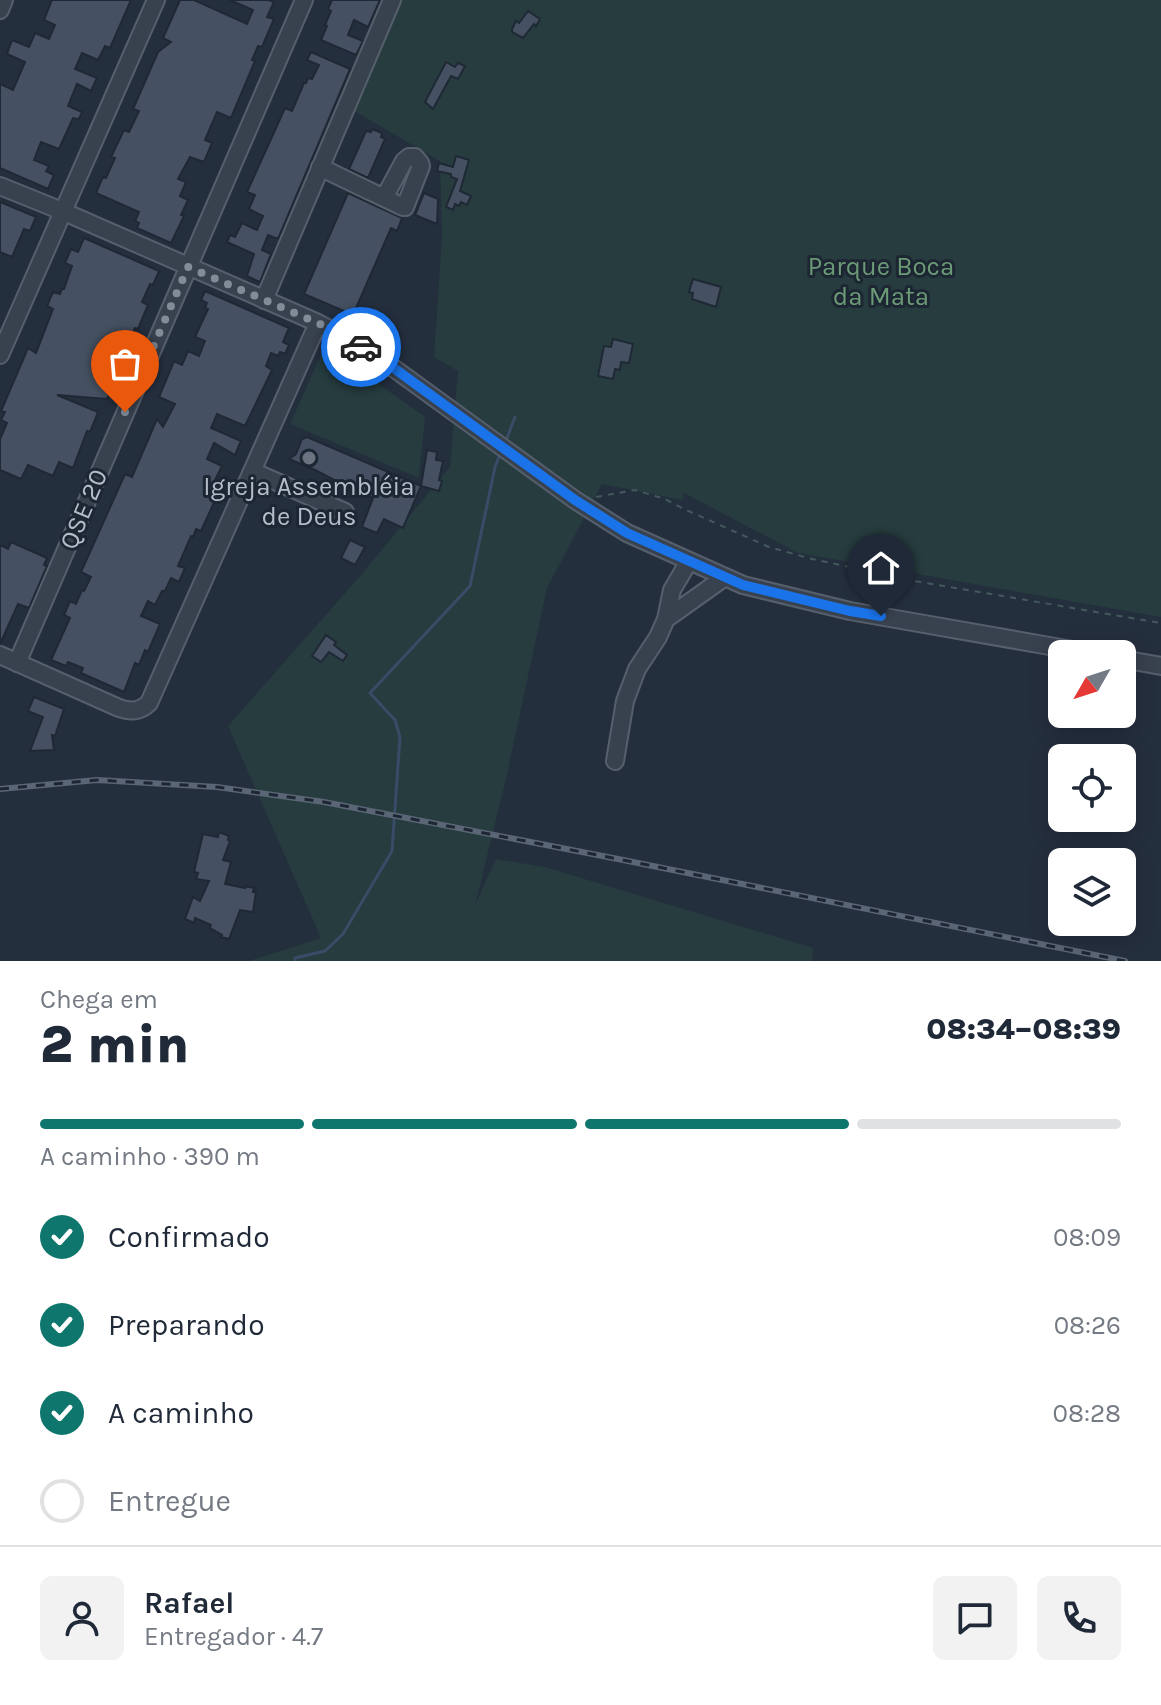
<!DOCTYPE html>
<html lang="pt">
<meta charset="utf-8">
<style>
body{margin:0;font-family:Karla,sans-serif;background:#f2f2f3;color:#1f2937;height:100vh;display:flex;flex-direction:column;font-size:30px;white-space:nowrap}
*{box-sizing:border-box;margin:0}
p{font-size:26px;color:#747a83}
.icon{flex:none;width:44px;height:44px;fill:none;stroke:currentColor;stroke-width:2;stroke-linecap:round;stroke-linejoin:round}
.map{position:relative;height:961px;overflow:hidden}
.drawer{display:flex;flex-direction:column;background:#fff;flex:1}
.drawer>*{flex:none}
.needle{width:52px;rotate:231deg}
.fabs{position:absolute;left:1048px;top:640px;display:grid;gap:16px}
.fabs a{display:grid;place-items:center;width:88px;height:88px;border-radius:12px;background:#fff;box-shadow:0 4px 20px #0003;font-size:40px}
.pin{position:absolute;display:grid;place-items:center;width:68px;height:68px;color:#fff;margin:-82px -34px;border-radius:50% 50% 50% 0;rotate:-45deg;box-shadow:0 0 8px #0007}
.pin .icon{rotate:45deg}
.courier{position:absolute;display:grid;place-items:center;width:80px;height:80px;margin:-40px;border:6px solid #1a73e8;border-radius:50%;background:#fff;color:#222;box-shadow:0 2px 10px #0007}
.overview em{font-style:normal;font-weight:800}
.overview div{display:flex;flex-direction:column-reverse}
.overview{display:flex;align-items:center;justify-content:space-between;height:136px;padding:0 40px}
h1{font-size:52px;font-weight:800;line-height:60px}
.bar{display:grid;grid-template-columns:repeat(4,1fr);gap:12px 8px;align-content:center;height:96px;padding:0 40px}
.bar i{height:10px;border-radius:6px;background:#e0e1e3}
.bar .current{background:#0f766e}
.bar p{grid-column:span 4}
.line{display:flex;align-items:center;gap:20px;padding:0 40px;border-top:2px solid #e0e1e3}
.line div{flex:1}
.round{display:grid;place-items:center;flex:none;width:84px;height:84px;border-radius:12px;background:#f2f2f3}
ol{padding:0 40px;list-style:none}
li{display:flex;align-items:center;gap:24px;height:88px}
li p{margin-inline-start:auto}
li .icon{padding:8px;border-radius:50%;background:#0f766e;color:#fff;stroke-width:4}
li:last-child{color:#747a83}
li i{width:44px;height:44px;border:4px solid #e0e1e3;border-radius:50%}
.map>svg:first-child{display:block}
.green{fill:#263c3f}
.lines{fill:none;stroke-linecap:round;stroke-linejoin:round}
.stream{stroke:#394c67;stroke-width:3}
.building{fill:#455162;stroke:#1f2835;stroke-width:2}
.minor-casing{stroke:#565f6c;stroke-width:20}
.path{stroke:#44595c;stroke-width:2;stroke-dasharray:6 6;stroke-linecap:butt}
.minor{stroke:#38414e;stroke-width:16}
.rail-casing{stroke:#5a6575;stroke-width:6}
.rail{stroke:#1d2633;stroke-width:3;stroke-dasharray:9;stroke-linecap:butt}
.done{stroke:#828b98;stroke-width:8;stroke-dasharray:0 14.4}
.route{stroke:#1a73e8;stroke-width:10}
.worship-dot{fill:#6b7280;stroke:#1d2633;stroke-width:3}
.labels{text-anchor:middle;stroke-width:6;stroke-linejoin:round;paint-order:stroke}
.park-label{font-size:26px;fill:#6b9a76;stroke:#1d2633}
.poi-label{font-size:26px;fill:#b4bcc9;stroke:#1d2633}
.street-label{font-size:26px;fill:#b4bcc9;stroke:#1d2633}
</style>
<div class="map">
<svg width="1161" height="961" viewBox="0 0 1161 961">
<rect width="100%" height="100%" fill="#242f3e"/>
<!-- green -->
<path class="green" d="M391,0H1161V617L798,553L684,493L683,500L602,484L547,588L505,783L475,905L496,859L545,867L813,948L812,961H249L321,938L228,726L361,575L450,467L458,371L434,357L442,236L440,161L344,105Z
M325,346L425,417L419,478L290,424Z"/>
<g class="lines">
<!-- stream -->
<path class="stream" d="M505,443L515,417
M295,961V958L325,951L343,934L392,851L400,737L395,720L370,693L470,586L495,467L500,454"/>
</g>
<!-- building -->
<path class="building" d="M52,0H131L110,48L105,46L98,60L82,53L75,69L97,78L91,91L77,84L68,106L82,112L79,119L73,118L59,149L41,142L34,160L49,166L46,171L54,175L48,189L0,168V84L13,90L25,62L7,54L12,40L29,47L35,33L49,39L55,25L44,20Z
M180,0H194L247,24L253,10L230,0H269L274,2L267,17L274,19L262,47L258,46L252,60L255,61L231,118L217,112L205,140L212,143L204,162L190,157L178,179L186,182L180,196L188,200L181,215L184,216L171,243L137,228L139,223L135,221L139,212L96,193L102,179L104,177L106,178L115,158L111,157L124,130L129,132L139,111L133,109L158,52L171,42L163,38Z
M332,0H380L368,27L354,20L348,35L363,41L356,55L321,40L327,26L325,25L331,11L328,9Z
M528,11L540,19L536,26L534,24L523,38L512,32V29L516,21L519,23Z
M311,52L350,69L278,239L268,235L262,250L271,254L260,282L247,276L254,254L227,242L230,235L235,237L242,223L257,230L263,216L249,209L255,195L247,192L285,108L292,111L304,83H306L308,78L312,79L319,65L307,60Z
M446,62L455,67L458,63L465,66L458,79L451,76L433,109L425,102Z
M372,129L382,133L381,137L385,139L368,178L349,169L366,131L371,132Z
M456,156L469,160L460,191L471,196L467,205L461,202L459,206L455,204L453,210L446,207L457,179L451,177V174L437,171L439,163L453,167Z
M348,193L402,218L397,231L391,228L353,315L304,294Z
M424,193L438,199L437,224L415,215Z
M0,202L36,217L30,231L24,229L12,257L0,252Z
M84,238L159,271L153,285L150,284L142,302L148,305L138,329L135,328L128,343L131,345L126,357H125L107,399L57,395L98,412L90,432L87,431L73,468L59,462L53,476L28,465L21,479L0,470V439L7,423L1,420L5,412L1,411L28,348L36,353L53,309L47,306L53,292L60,294L62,289H64L72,266L65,263L71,249L78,252Z
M693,279L721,287L716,307L692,299L693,293L689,292Z
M205,291L289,328L283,342L289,345L285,354L280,352L278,356L271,353L266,366L272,370L245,426L217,414L211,428L241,441L235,455L214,443L207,459L222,466L215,480L223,483L201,531L196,529L193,537L191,536L178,566L185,568L179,582L171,578L165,591H162L155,605L148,601L141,616L160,624L148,652L145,650L139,665L135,663L124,692L81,673L83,668L68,662L66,666L51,660L70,618L64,615L70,601L76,604L82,590L84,591L91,577L81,572L125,474L132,477L157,419L163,427L175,404L159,397L174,361L182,365L188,351L199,356L205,341L195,337L208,309L205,308L207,303L201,300Z
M613,339L633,344L629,363L621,362L620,370L615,369L613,379L598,376L604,346L611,347Z
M307,437L421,486L403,528L384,519L377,533L362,527L373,498L349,487L350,484L340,483L315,470L289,459L296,454L302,439Z
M427,450L437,452L436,460L443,461L439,480L442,481L439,491L421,486Z
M350,540L365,547L355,565L341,558Z
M11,542L47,558L44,565L47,566L29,608L18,604L0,644V545L8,549Z
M326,635L336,642L334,645L347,655L343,661L329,652L321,662L312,656Z
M34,697L64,709L55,736L52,735L54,750L30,751L43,717L28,711Z
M219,832L229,836L228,840L230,841L223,860L231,862L225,884L245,888V886L254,888L253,892H256L253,912L240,910L229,939L221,937L222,935L210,928L211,925L195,918L194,923L185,919L193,897L200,901L209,881L196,879L198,873L194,872L203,834L218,837Z"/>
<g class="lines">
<defs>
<path id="minor" d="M0,10L4,0
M320,167C348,181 376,194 403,207H405L421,166L420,163L415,157H409L404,161L384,198
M0,186L62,211L318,323L370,351L575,500L627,533L743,585L850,611L1095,654
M264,300L392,0
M0,355L156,0
M252,471L345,512
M666,619L725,577
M0,655L119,708C131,712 139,712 149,703L318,323
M1122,659L1161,666
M17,663L304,0
M615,761L625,701L637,669L658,637L666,619L672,590L689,561"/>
</defs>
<!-- minor casing -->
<use href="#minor" class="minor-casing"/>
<!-- path -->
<path class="path" d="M596,497L635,490L665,499L684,509L769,547L808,558L914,581L1161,623"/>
<!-- minor -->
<use href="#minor" class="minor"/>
<defs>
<path id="rail" d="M0,789L97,780L217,787L324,802L618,859L1125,961"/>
</defs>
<!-- rail casing -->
<use href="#rail" class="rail-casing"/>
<!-- rail -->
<use href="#rail" class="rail"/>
</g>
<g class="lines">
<!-- done -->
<path class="done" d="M125,412L188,267L318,323L361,347"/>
<!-- route -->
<path class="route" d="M361,347L395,369L575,500L627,533L743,585L850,611L881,616"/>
</g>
<!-- markers -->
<circle class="worship-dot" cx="309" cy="458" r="8"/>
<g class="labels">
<!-- park labels -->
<g class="park-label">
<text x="881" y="275">Parque Boca<tspan x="881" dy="30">da Mata</tspan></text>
</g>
<!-- poi labels -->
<g class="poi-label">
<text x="309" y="495">Igreja Assembléia<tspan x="309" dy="30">de Deus</tspan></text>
</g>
<!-- street labels -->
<g class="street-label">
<text transform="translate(83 509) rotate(-67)" y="9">QSE 20</text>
</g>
</g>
</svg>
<div class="fabs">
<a><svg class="needle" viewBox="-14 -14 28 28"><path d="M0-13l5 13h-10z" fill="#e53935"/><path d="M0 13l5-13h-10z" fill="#747a83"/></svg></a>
<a><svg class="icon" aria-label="locate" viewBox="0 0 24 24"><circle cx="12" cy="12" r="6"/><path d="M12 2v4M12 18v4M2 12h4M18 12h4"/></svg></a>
<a><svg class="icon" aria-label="layers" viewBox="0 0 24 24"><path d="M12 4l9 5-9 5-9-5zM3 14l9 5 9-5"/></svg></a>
</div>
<div class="pin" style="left:125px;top:412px;background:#ea580c"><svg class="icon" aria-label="bag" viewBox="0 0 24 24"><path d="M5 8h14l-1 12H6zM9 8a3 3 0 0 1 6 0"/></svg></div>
<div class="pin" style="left:881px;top:616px;background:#1f2937"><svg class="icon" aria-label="home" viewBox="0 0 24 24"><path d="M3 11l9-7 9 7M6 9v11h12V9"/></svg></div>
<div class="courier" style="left:361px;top:347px"><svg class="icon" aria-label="car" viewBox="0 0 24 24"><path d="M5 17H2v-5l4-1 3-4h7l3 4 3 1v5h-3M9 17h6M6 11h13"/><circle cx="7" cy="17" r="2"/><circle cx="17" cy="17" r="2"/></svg></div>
</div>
<section class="drawer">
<div class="overview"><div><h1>2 min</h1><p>Chega em</p></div><em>08:34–08:39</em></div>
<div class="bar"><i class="current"></i><i class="current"></i><i class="current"></i><i></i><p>A caminho · 390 m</p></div>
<ol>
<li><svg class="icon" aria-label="check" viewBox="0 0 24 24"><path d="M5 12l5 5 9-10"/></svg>Confirmado<p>08:09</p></li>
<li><svg class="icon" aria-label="check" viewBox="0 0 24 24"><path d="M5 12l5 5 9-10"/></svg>Preparando<p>08:26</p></li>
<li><svg class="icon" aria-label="check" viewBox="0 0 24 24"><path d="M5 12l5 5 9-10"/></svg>A caminho<p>08:28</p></li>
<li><i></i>Entregue</li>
</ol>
<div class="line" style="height:144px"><a class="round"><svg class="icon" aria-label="person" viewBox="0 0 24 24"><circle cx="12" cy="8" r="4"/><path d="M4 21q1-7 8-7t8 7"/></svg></a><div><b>Rafael</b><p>Entregador · 4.7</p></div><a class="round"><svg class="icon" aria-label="chat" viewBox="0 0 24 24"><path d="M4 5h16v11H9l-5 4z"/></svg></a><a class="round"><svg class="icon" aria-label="phone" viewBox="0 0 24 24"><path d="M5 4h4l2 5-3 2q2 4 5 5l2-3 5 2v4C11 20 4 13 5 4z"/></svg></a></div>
</section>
